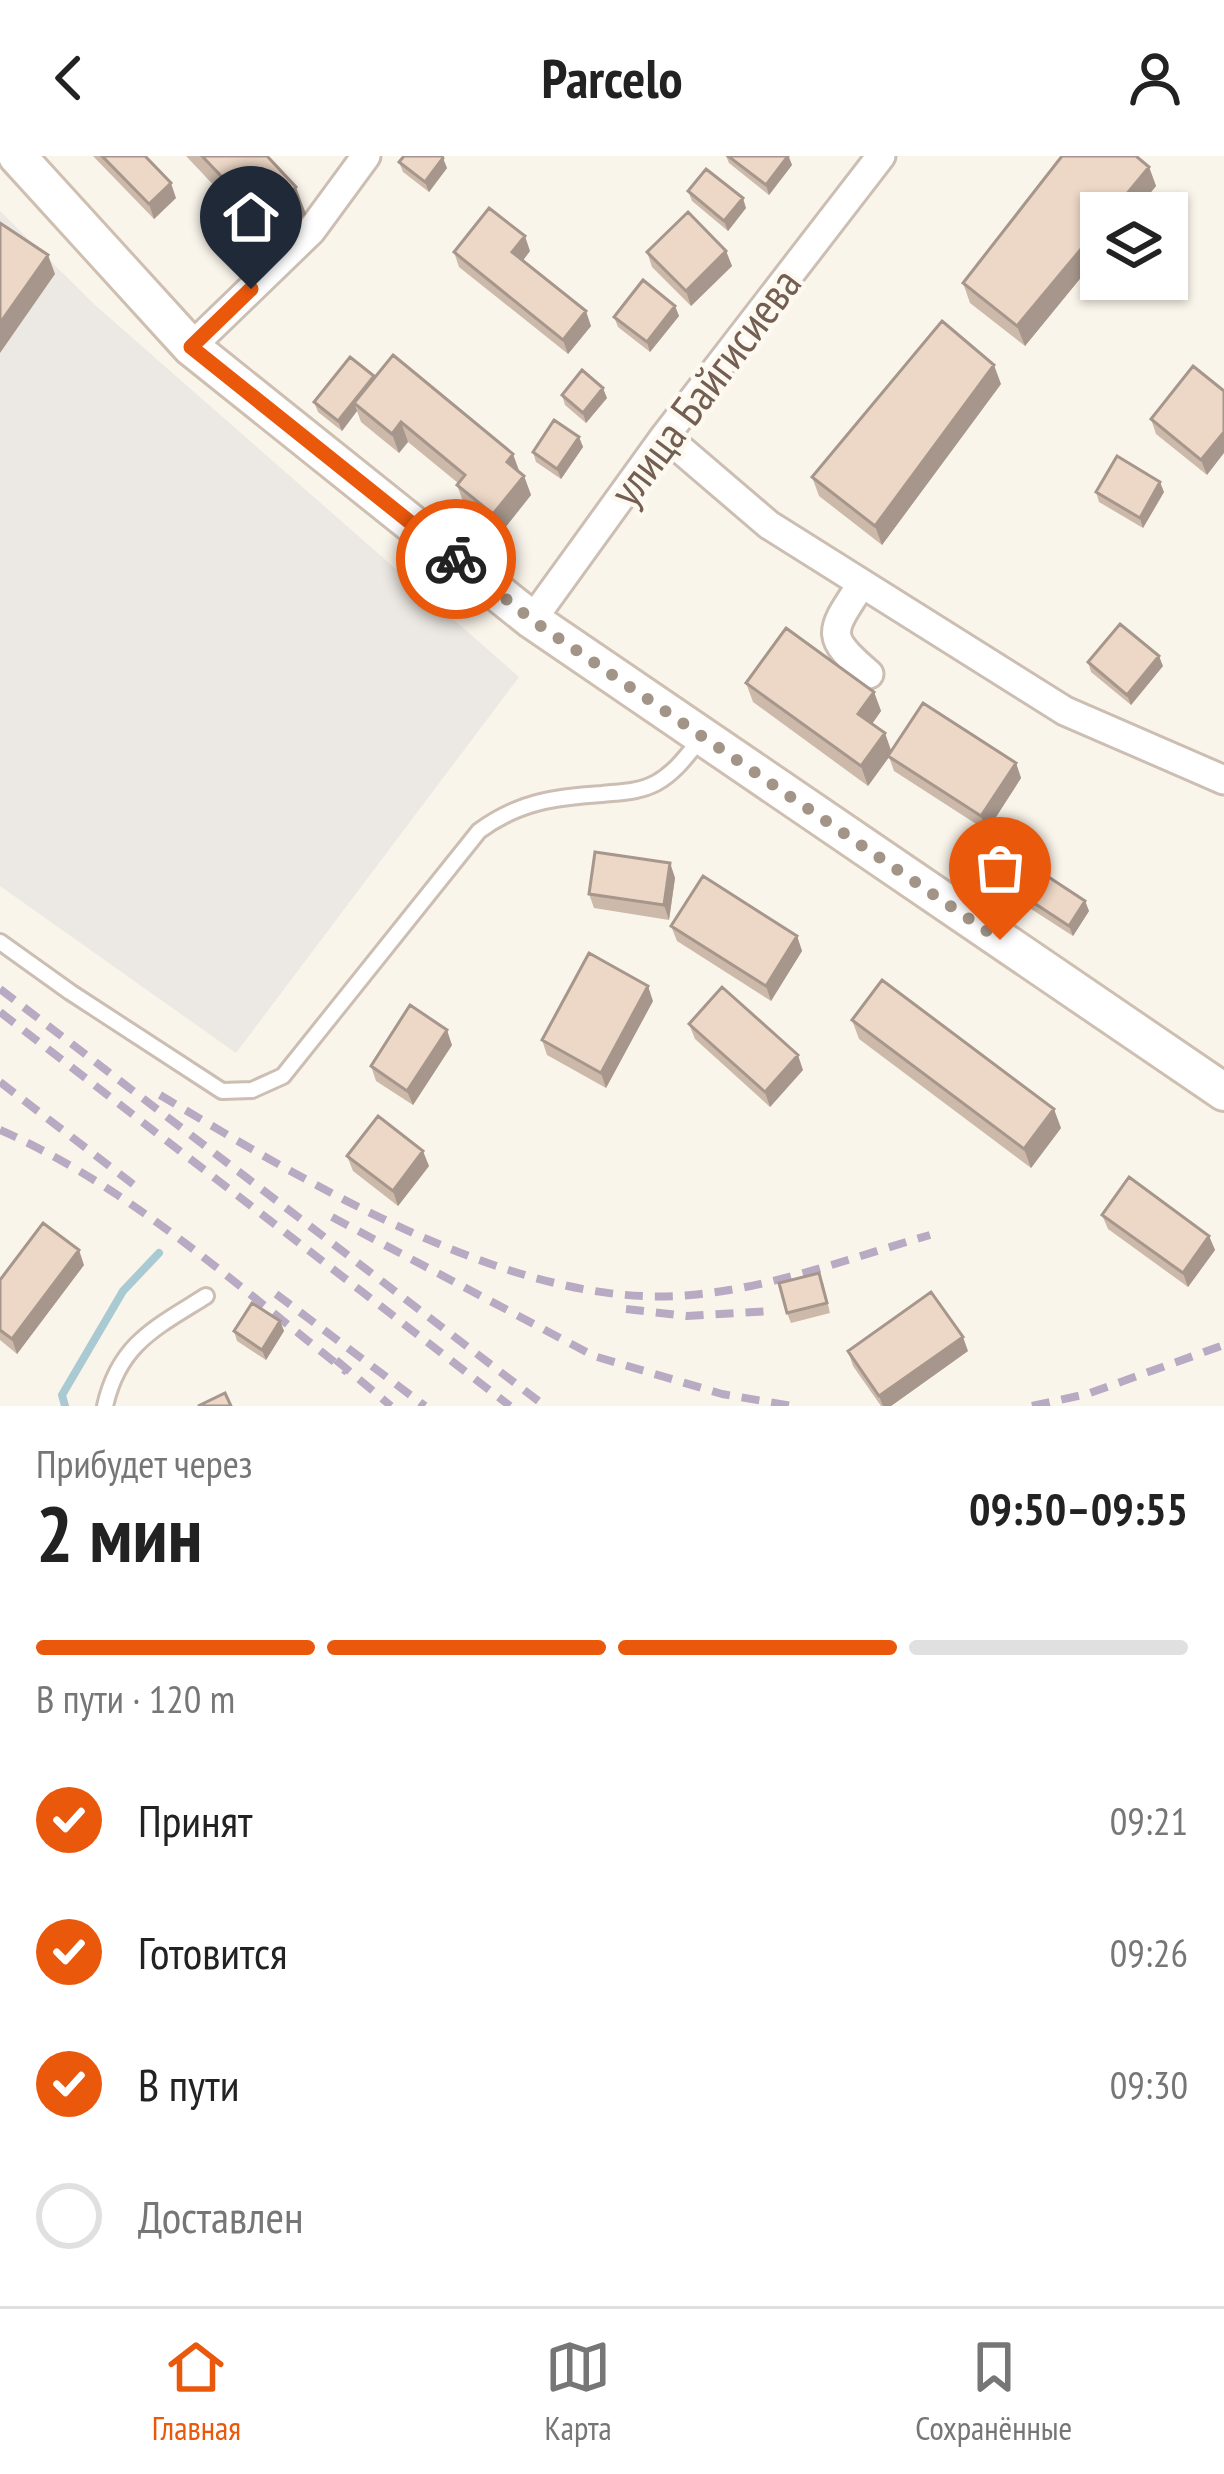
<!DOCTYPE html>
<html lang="ru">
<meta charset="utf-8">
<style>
body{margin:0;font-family:"PT Sans Narrow",sans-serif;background:#f2f2f2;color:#222;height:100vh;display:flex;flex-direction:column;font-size:45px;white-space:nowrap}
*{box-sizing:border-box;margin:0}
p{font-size:39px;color:#767676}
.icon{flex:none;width:66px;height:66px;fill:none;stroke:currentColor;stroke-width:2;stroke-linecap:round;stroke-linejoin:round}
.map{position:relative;height:1250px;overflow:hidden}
.drawer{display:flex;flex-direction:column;background:#fff;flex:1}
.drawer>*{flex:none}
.fabs{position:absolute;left:1080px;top:36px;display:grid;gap:24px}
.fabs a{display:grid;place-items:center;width:108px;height:108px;border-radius:0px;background:#fff;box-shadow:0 3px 9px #0004;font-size:60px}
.pin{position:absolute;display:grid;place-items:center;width:102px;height:102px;color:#fff;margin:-123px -51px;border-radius:50% 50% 50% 0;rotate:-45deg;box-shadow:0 0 12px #0007}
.pin .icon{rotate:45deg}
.courier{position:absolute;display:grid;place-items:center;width:120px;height:120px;margin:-60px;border:9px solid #ea580c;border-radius:50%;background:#fff;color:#222;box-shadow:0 3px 15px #0007}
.summary em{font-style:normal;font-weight:600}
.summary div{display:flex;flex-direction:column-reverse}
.summary{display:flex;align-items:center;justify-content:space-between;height:204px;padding:0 36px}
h1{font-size:78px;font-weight:600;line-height:90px}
.bar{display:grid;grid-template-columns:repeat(4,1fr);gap:18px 12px;align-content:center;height:144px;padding:0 36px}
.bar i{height:15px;border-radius:9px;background:#e0e0e0}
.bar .selected{background:#ea580c}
.bar p{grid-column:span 4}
ol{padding:0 36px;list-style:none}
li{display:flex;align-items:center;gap:36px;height:132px}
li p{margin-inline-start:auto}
li .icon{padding:12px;border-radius:50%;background:#ea580c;color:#fff;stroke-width:4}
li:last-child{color:#767676}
li i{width:66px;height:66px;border:6px solid #e0e0e0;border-radius:50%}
header{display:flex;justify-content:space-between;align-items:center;height:156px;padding:0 36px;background:#fff;font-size:54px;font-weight:600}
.dock{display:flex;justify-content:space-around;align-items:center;height:168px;border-top:3px solid #e0e0e0;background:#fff;font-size:33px;color:#767676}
.dock a{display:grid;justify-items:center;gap:6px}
.dock .selected{color:#ea580c}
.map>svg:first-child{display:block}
.industrial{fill:#ece8e3}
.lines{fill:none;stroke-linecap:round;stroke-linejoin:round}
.stream{stroke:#a9cad3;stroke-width:8}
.lane-casing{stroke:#ccbeb2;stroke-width:20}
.street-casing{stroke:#ccbeb2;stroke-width:33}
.secondary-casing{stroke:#cebfb0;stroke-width:42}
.lane{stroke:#fff;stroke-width:14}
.street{stroke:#fff;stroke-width:27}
.secondary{stroke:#fff;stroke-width:36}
.rail{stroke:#b9aac4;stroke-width:8;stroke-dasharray:18 12;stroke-linecap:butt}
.wall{fill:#ccb9aa}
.shaded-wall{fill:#a6968b}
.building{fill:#edd7c6;stroke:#a6968b;stroke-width:3}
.done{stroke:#a29487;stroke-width:12;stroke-dasharray:0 21.6}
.route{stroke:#ea580c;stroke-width:15}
.labels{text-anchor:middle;stroke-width:9;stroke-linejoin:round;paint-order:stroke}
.street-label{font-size:45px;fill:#735f51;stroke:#fdf9f1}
</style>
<header><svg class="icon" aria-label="back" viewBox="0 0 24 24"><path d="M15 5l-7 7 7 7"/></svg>Parcelo<svg class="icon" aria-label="person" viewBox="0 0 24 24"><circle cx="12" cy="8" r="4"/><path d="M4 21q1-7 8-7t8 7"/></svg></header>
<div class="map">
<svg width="1224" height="1250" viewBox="0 0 1224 1250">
<rect width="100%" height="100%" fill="#faf5eb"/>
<!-- industrial -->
<path class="industrial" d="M0,55L95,149L519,521L236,897L0,730Z"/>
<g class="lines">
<!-- stream -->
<path class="stream" d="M65,1250L62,1239L123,1135L159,1097"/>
<defs>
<path id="lane" d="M0,786L70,836L222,935L252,934L283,920L479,675C518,646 555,641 602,638C621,636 639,636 656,627C676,616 688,598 702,581
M105,1250C119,1188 155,1172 206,1140"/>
<path id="street" d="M191,191L311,75L366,0
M665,280L769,369L1065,555L1224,624
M861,429C830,476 824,480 869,518
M532,464L665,280L881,0"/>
<path id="secondary" d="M17,0L191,191L532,464L1224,936"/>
</defs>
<!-- lane casing -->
<use href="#lane" class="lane-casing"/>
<!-- street casing -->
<use href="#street" class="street-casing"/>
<!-- secondary casing -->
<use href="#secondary" class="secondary-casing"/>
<!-- lane -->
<use href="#lane" class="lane"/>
<!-- street -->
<use href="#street" class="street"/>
<!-- secondary -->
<use href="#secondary" class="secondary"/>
<!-- rail -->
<path class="rail" d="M0,833L545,1250
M0,856L510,1250
M0,926L138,1032
M160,939C305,1025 517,1156 691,1139C772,1132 853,1101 930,1079
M0,974C130,1031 236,1129 347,1216
M332,1061L594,1200L722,1238L792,1250
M276,1138L425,1250
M626,1153L687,1160L770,1155
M336,1204L391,1250
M1032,1250L1087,1238L1224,1189"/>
</g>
<!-- wall -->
<path class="wall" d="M93,0H145L176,42L154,63Z
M186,0H267L306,58L272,91Z
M726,0H789L792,9L769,39L729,7Z
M1062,0H1136L1149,11L1156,30L1134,57H1101V97L1025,190L970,147L963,127Z
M399,6L447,12L429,36L403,16Z
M688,35L746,52L728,75L692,45Z
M530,95L523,104L591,170L568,198L459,111L454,96Z
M726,95L732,110L691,150L652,111L647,96Z
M675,150L679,160L650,196L618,171L614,161Z
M1193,210L1207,319L1156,278L1151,263Z
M374,220L524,320L531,339L500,378L464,348L457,329L458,327L408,286L399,297L361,266L357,255L342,275L318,256L314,246Z
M1001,228L882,389L819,340L812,321Z
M562,239L607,242L586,267L565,249Z
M579,281L583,291L561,323L536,306L533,296Z
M1096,336H1164L1143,372L1099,346Z
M1088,506L1163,510L1131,549L1091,516Z
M746,527L874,536L881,555L872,568L891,595L1016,607L1021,622L987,675L894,615L889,601L868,630L753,546Z
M670,707L675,722L669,764L594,752L589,738Z
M1025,741L1085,745L1089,755L1073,780L1028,751Z
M671,770L797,780L802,795L771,845L677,785Z
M653,845L606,932L547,899L542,884Z
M852,864L1061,972L1031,1012L859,883Z
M689,868L803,914L770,951L695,883Z
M452,889L413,949L376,925L371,910Z
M347,1000L429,1010L398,1050L353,1015Z
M1102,1059L1209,1080L1215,1094L1188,1131L1108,1073Z
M84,1109L17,1198L0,1184V1124Z
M823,1127L830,1157L791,1167L787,1157Z
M280,1165L284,1175L266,1204L237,1185L234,1175Z
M848,1195H968L891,1250H881L853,1210Z"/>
<!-- shaded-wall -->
<path class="shaded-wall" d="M788,0L792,9L769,39L766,29Z
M443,2L447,12L429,36L425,26Z
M1149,11L1156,30L1134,57H1111Z
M171,27L176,42L154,63L149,48Z
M296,31L306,58L272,91L262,63Z
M743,42L746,52L728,75L724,65Z
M1101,69V97L1025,190L1017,170Z
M525,80L530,95L518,111L512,96Z
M726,95L732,110L691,150L686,135Z
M48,99L55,118L0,197V167Z
M675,150L679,160L650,196L647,186Z
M586,155L591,170L568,198L563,184Z
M994,209L1001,228L882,389L875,370Z
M374,220L354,247L357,255L342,275L338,265Z
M603,232L607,242L586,267L583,257Z
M401,266L408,286L399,297L392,278Z
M1224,276V297L1207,319L1201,304Z
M579,281L583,291L561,323L557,313Z
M513,298L520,317L507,306Z
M524,320L531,339L500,378L493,358Z
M1160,326L1164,336L1143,372L1140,362Z
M1159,500L1163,510L1131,549L1127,539Z
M874,536L881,555L865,578L858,558Z
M885,577L892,597L868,630L861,610Z
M1016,607L1021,622L987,675L981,660Z
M670,707L675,722L669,764L664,749Z
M1085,745L1089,755L1073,780L1069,770Z
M797,780L802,795L771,845L766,830Z
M648,830L653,845L606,932L601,917Z
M447,874L452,889L413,949L407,935Z
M798,899L803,914L770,951L765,936Z
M1054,953L1061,972L1031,1012L1024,993Z
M423,995L429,1010L398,1050L393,1035Z
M1209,1080L1215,1094L1188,1131L1183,1117Z
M79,1094L84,1109L17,1198L12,1183Z
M280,1165L284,1175L266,1204L262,1194Z
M963,1181L968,1195L891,1250H883L879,1240Z"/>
<!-- building -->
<path class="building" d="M102,0H145L171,27L149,48Z
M202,0H267L296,31L262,63Z
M404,0H442L443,2L425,26L399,6Z
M728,0H788L766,29Z
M1062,0H1136L1149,11L1111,57H1101V69L1017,170L963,127Z
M706,13L743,42L724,65L688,35Z
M489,52L525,80L512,96L586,155L563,184L454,96Z
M688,56L726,95L686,135L647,96Z
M0,67L48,99L0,167Z
M643,124L675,150L647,186L614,161Z
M942,165L994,209L875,370L812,321Z
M393,199L513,298L507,306L524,320L493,358L457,329L465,319L401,266L392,278L354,247Z
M350,201L374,220L338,265L314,246Z
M1193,210L1224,235V276L1201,304L1151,263Z
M582,214L603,232L583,257L562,239Z
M554,264L579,281L557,313L533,296Z
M1117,300L1160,326L1140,362L1096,336Z
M1120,468L1159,500L1127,539L1088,506Z
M786,472L874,536L858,558L885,577L861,610L746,527Z
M923,547L1016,607L981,660L888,600Z
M595,696L670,707L664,749L589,738Z
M1041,716L1085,745L1069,770L1025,741Z
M703,720L797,780L766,830L671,770Z
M589,797L648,830L601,917L542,884Z
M882,824L1054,953L1024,993L852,864Z
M722,831L798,899L765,936L689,868Z
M410,849L447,874L407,935L371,910Z
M378,960L423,995L393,1035L347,1000Z
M1129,1021L1209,1080L1183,1117L1102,1059Z
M43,1067L79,1094L12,1183L0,1174V1124Z
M819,1117L827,1147L787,1157L779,1127Z
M931,1136L963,1181L879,1240L848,1195Z
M252,1147L280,1165L262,1194L234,1175Z
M225,1237L231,1250H198Z"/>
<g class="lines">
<!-- done -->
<path class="done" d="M456,403L532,464L1000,784"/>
<!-- route -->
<path class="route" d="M251,133L191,191L456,403"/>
</g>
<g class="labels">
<!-- street labels -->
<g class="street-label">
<text transform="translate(705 231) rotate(-53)" y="16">улица Байгисиева</text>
</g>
</g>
</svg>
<div class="fabs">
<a><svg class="icon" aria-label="layers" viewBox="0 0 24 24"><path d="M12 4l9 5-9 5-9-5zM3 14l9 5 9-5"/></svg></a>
</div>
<div class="pin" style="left:1000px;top:784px;background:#ea580c"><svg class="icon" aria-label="bag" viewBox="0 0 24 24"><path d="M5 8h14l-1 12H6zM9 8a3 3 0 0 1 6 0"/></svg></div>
<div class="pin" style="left:251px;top:133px;background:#1f2937"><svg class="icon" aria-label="home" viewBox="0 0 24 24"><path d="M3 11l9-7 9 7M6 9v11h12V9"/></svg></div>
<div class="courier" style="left:456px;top:403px"><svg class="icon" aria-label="bike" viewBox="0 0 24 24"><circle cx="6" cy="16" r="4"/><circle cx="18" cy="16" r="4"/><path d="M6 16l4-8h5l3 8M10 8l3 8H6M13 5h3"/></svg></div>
</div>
<section class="drawer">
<div class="summary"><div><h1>2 мин</h1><p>Прибудет через</p></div><em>09:50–09:55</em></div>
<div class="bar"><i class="selected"></i><i class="selected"></i><i class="selected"></i><i></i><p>В пути · 120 m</p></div>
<ol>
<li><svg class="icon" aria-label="check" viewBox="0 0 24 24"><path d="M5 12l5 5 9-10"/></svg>Принят<p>09:21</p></li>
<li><svg class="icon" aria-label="check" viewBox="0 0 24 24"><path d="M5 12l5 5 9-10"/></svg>Готовится<p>09:26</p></li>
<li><svg class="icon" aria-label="check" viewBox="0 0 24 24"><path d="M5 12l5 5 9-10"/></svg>В пути<p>09:30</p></li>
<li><i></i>Доставлен</li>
</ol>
</section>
<nav class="dock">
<a class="selected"><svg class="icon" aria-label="home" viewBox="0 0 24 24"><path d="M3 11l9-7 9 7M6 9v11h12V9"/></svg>Главная</a>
<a><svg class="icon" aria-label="map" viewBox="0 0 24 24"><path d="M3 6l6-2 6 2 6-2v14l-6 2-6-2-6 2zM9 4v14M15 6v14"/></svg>Карта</a>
<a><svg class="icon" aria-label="saved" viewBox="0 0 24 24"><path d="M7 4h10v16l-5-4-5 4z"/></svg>Сохранённые</a>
</nav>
